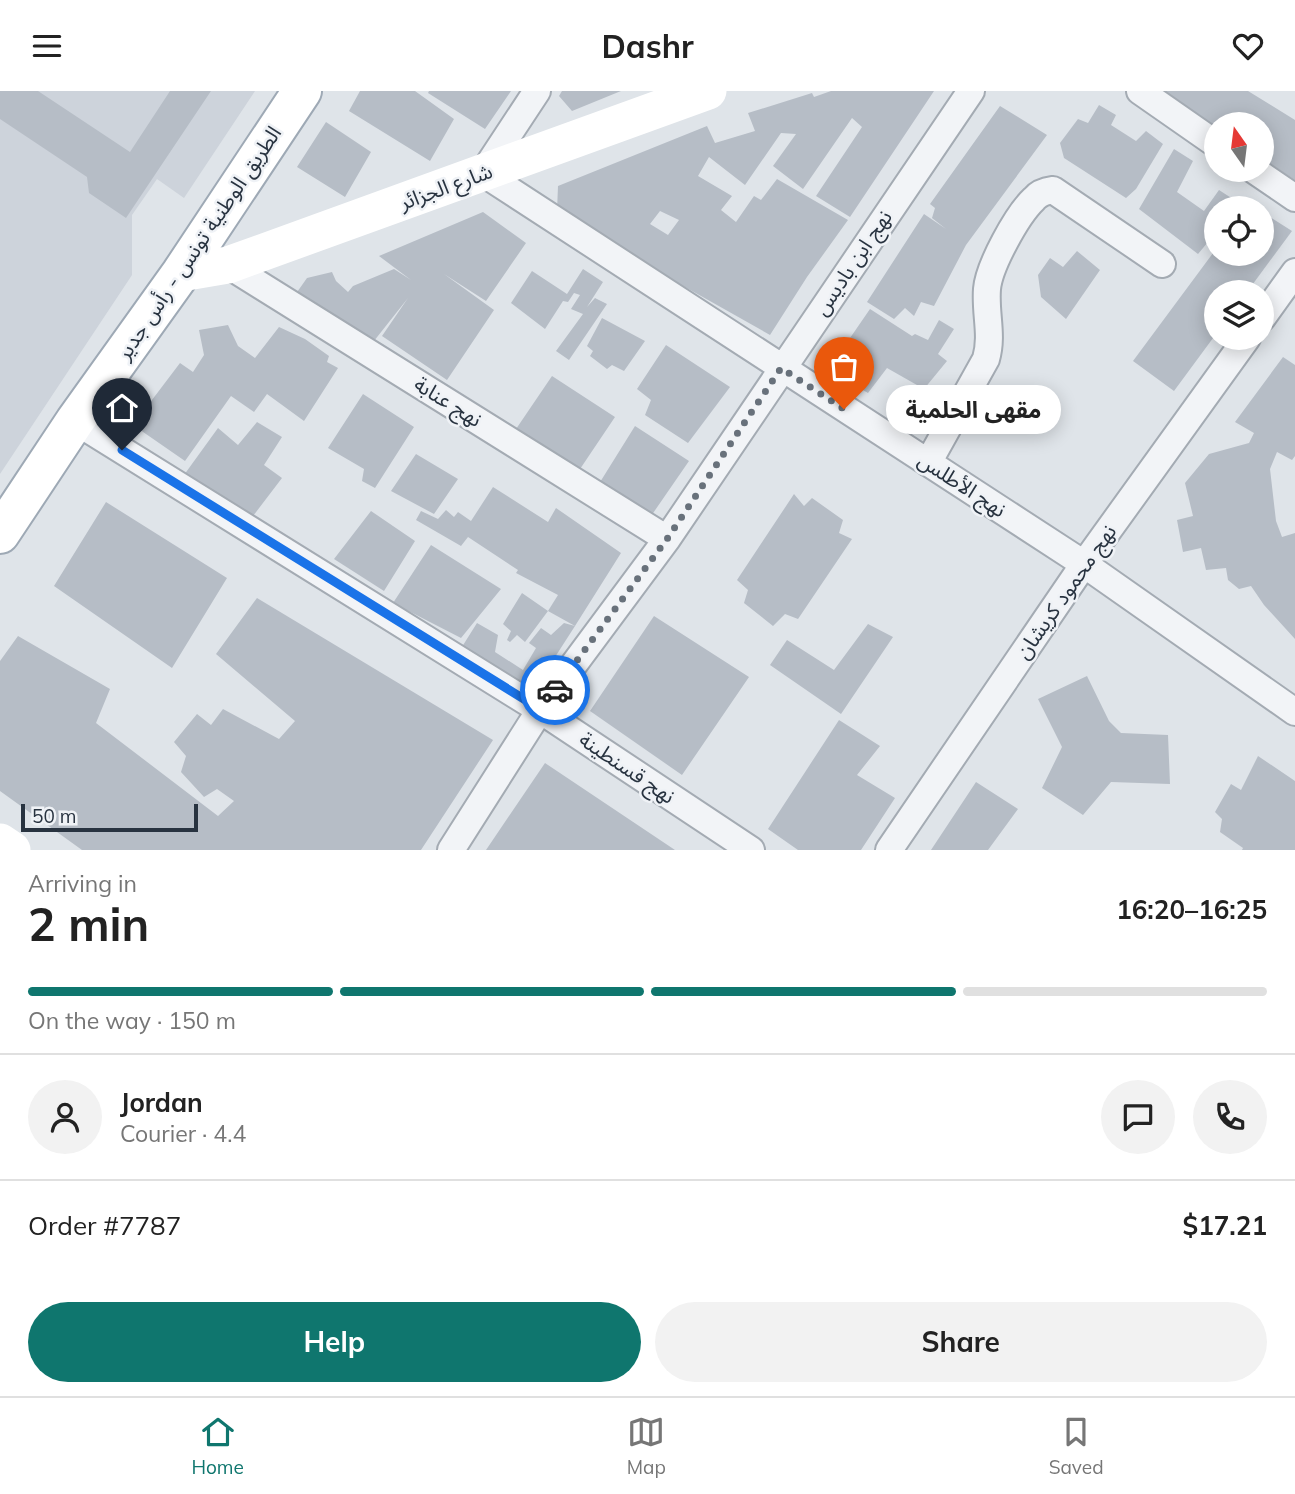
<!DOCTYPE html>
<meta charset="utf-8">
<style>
body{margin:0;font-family:Mulish,"Noto Sans Arabic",sans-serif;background:#f2f2f2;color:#222;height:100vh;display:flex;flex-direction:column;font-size:26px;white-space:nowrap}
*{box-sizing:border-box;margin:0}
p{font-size:23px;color:#767676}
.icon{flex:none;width:38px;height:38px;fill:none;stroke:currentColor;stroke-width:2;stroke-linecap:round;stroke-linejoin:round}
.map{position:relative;height:759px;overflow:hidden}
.side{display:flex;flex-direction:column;background:#fff;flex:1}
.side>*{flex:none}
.needle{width:46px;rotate:346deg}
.tools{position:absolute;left:1204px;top:21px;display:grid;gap:14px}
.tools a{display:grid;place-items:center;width:70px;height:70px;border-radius:50%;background:#fff;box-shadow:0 4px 18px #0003;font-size:35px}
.scale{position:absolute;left:21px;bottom:18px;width:177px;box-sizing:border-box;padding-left:7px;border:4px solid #283340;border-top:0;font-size:19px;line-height:24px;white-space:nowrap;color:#283340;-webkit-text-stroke:5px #eff2f6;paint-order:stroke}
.pin{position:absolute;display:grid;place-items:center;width:60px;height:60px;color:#fff;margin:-72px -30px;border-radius:50% 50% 50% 0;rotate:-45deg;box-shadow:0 0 7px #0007}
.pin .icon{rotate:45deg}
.courier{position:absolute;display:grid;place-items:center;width:70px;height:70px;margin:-35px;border:5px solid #1a73e8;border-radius:50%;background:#fff;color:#222;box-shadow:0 2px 9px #0007}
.bubble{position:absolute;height:49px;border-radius:24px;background:#fff;box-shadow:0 4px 18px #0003;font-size:23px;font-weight:700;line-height:49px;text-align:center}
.overview em{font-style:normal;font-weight:700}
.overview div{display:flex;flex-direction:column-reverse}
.overview{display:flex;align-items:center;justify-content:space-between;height:119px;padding:0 28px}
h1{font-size:46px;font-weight:700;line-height:52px}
.bar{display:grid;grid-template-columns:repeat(4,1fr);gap:10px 7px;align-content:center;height:84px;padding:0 28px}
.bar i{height:9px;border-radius:5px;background:#e0e0e0}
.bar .active{background:#0f766e}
.bar p{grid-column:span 4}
.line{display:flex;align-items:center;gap:18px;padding:0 28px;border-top:2px solid #e0e0e0}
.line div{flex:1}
.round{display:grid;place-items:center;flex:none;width:74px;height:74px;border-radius:37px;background:#f2f2f2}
.action{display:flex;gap:14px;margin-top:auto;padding:14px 28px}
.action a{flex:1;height:80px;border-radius:42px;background:#0f766e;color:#fff;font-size:28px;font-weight:700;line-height:80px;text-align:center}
.action a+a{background:#f2f2f2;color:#222}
header{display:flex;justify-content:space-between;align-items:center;height:91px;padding:0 28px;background:#fff;font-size:32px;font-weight:700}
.menu{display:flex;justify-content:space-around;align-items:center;height:98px;border-top:2px solid #e0e0e0;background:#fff;font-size:19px;color:#767676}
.menu a{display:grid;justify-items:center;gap:4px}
.menu .active{color:#0f766e}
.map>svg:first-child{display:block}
.built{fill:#cdd3db}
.building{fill:#b6bdc6;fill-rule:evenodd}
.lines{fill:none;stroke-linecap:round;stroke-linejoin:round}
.street-casing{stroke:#a4abb3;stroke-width:30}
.primary-casing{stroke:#9ea9b5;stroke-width:42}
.street{stroke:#f2f4f7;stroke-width:26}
.secondary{stroke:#fff;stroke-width:37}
.primary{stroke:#fff;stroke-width:38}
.done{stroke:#68717b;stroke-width:7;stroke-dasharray:0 12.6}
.route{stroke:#1a73e8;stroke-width:9}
.labels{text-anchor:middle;stroke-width:5;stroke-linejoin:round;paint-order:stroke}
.street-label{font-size:21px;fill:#283340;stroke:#eff2f6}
</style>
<header><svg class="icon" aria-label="menu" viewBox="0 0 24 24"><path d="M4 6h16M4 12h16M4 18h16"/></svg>Dashr<svg class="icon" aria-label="heart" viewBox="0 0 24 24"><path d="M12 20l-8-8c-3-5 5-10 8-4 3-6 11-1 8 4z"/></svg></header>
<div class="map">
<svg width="1295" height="759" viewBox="0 0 1295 759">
<rect width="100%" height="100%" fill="#dfe4e9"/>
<!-- built -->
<path class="built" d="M0,0H255L184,107L157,88L132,124V184L0,383Z"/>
<!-- building -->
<path class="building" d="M0,0H38L130,61L170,0H211L126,127L89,102L87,86L0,28Z
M360,0H415L454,28L430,70L349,20Z
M429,0H511L485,38L428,2Z
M562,0H621L572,20L559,5Z
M831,0H934L850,126L816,105L862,36L852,27L803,98L773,75L796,43L781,42L745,94L709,66L698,85L732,105L721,119L736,131L754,105L761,109L777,88L848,129L807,186L770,244L630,165L557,120L558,95L707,35L715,52L755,40L748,22L812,2L814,6ZM660,120L679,129L668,144L650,133Z
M1161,0H1248L1295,29V89L1262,67V33H1216V37Z
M1099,14L1116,24L1111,34L1136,50L1146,40L1163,53L1136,98L1126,107L1064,67L1060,52L1078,28L1088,32Z
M1000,15L1047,44L966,154L934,215L921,211L914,225L905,217L894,228L867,211L924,123L946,138L932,127L935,117L930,113Z
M326,31L371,61L345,106L297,76Z
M1174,58L1193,70L1177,101L1204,120L1219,99L1236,110L1230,117H1216V156L1208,151L1198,163L1139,118Z
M483,121L526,152L486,210L444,183L494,219L447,289L382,245L408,207L370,255L295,204L307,187L332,181L336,190L348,201L353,195L394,178L411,189L379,165Z
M1262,121L1292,140L1247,201H1216V243L1174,300L1133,270L1216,158V163H1262Z
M1077,160L1100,179L1066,228L1041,206L1038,184L1050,167L1063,176Z
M583,178L603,191L587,216L595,207L607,213L569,269L556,260L583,223L571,218L580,204L574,202L568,211L563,210L545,238L511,212L532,180L567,203Z
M870,218L912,245L915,243L928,249L939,229L954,238L938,263L947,270L924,298L887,277L868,302L828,279Z
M602,227L645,250L624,280L612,274L607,278L590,265L593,260L587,255Z
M228,234L238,255L255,267L279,236L305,248L329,265L327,271L338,277L304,330L267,303L254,321L231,305L185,370L133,334L180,272L193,281L204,264L199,239Z
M666,254L730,296L688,352L645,324L651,309L637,298Z
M1283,266L1295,274V365L1292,369L1277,361L1270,378L1276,430L1282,446L1295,442V548L1264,514L1251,495L1239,498L1228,489L1226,477L1206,479L1201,457L1183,461L1177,429L1193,425L1185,392L1209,363L1249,352L1254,342L1235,331Z
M552,285L615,326L576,384L514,341Z
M363,303L414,336L375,397L362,390L364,378L328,357Z
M257,331L282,346L264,374L282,387L250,429L184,384L218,337L238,354Z
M635,335L689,370L649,428L597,396Z
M416,363L458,388L434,423L391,400Z
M493,396L548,431L556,417L621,462L575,535L530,605L460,559L477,532L498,544L495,561L523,579L536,557L529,552L541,537L551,544L564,532L575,535L548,520L558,504L516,482L518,479L468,446L461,455L416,429L421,420L438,428L446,419L454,426L458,421L471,430Z
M794,403L804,415L812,407L843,429L839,442L852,448L798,528L785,523L773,535L744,512L748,499L737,489Z
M106,411L227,487L172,577L54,495Z
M371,420L415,450L384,500L334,468Z
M431,454L501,498L461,547L393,512Z
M522,502L548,520L525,551L517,544L510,551L507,549L511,540L503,533Z
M257,507L493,649L421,759H82L0,700V570L18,545L110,598L96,632L218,725L234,710L217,698L204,706L181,681L186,665L174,651L197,623L211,634L223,618L279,648L295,630L216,563Z
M654,525L749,586L682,684L590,620Z
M868,533L893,546L841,623L770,574L787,549L834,579Z
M1087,585L1109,630L1121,642L1168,644L1170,693L1111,691L1083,724L1042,697L1062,656L1038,608Z
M839,629L880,655L857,684L895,707L861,759H798L768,738Z
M1258,665L1295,690V759H1242L1243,757L1220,741L1222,728L1215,721L1231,693L1241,699Z
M545,672L675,759H486Z
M976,691L1018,718L988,759H931Z"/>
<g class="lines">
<defs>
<path id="street" d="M537,0L483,82L1084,473L1295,621
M1140,0L1216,53
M1254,79L1295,107
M228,174L667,448
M1262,227L1295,181
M75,330L540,619L751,759
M928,372L986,268C993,244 985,223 987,198C989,175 1017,124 1034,108C1039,102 1045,100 1053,99L1162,173
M451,759L540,619L667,448L971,0
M889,759L1084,473L1247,247"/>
<path id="primary" d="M0,443L75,330L181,182L302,0"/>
</defs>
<!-- street casing -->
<use href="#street" class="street-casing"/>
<!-- primary casing -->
<use href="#primary" class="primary-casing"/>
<!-- street -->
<use href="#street" class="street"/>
<!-- secondary -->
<path class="secondary" d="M181,182L228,174L708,0
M0,751L12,759"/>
<!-- primary -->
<use href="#primary" class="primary"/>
</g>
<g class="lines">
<!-- done -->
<path class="done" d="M555,599L667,448L781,277L844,318"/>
<!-- route -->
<path class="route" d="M122,359L540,618L555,599"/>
</g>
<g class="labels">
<!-- street labels -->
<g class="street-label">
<text transform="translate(446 96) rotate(-20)" y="7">شارع الجزائر</text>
<text transform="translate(199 152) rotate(-56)" y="7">الطريق الوطنية تونس - رأس جدير</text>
<text transform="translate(853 172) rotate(-56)" y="7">نهج ابن باديس</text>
<text transform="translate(448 311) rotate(32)" y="7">نهج عنابة</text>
<text transform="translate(962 394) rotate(33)" y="7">نهج الأطلس</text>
<text transform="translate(1066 501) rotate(-55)" y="7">نهج محمود كريشان</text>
<text transform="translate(627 677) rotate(34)" y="7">نهج قسنطينة</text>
</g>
</g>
</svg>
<div class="tools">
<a><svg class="needle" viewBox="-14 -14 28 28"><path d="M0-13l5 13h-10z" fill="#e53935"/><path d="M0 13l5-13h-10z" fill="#767676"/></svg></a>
<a><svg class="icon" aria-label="locate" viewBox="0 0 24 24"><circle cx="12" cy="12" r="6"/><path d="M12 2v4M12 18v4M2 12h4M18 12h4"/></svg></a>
<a><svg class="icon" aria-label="layers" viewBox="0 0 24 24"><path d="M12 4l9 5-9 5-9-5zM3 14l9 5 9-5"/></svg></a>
</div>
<div class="scale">50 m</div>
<div class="pin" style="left:844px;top:318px;background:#ea580c"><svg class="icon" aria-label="bag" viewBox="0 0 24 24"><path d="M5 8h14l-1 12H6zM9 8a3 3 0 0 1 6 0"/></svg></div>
<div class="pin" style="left:122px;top:359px;background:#1f2937"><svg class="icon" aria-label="home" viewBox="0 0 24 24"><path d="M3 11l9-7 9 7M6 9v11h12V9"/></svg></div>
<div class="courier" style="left:555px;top:599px"><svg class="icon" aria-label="car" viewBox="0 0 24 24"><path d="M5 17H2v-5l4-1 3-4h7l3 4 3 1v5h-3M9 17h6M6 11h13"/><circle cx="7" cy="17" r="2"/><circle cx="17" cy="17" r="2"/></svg></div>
<div class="bubble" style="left:886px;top:294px;width:175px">مقهى الحلمية</div>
</div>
<section class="side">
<div class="overview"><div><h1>2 min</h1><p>Arriving in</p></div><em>16:20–16:25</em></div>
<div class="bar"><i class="active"></i><i class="active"></i><i class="active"></i><i></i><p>On the way · 150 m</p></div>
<div class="line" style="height:126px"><a class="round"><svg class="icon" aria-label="person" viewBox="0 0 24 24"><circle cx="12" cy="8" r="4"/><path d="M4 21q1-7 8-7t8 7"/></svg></a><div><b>Jordan</b><p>Courier · 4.4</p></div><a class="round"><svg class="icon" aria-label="chat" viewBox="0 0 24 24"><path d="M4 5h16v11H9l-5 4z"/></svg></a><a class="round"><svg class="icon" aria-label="phone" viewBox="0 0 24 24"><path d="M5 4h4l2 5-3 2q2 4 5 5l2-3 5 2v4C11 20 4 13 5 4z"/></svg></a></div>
<div class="line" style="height:91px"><div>Order #7787</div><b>$17.21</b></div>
<div class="action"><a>Help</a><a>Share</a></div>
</section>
<nav class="menu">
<a class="active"><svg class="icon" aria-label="home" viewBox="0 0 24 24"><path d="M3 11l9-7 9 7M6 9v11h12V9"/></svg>Home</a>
<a><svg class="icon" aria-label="map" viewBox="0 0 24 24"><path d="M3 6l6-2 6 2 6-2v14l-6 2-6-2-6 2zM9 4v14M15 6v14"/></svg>Map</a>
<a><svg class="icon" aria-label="saved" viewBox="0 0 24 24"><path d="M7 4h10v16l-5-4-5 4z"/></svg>Saved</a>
</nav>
